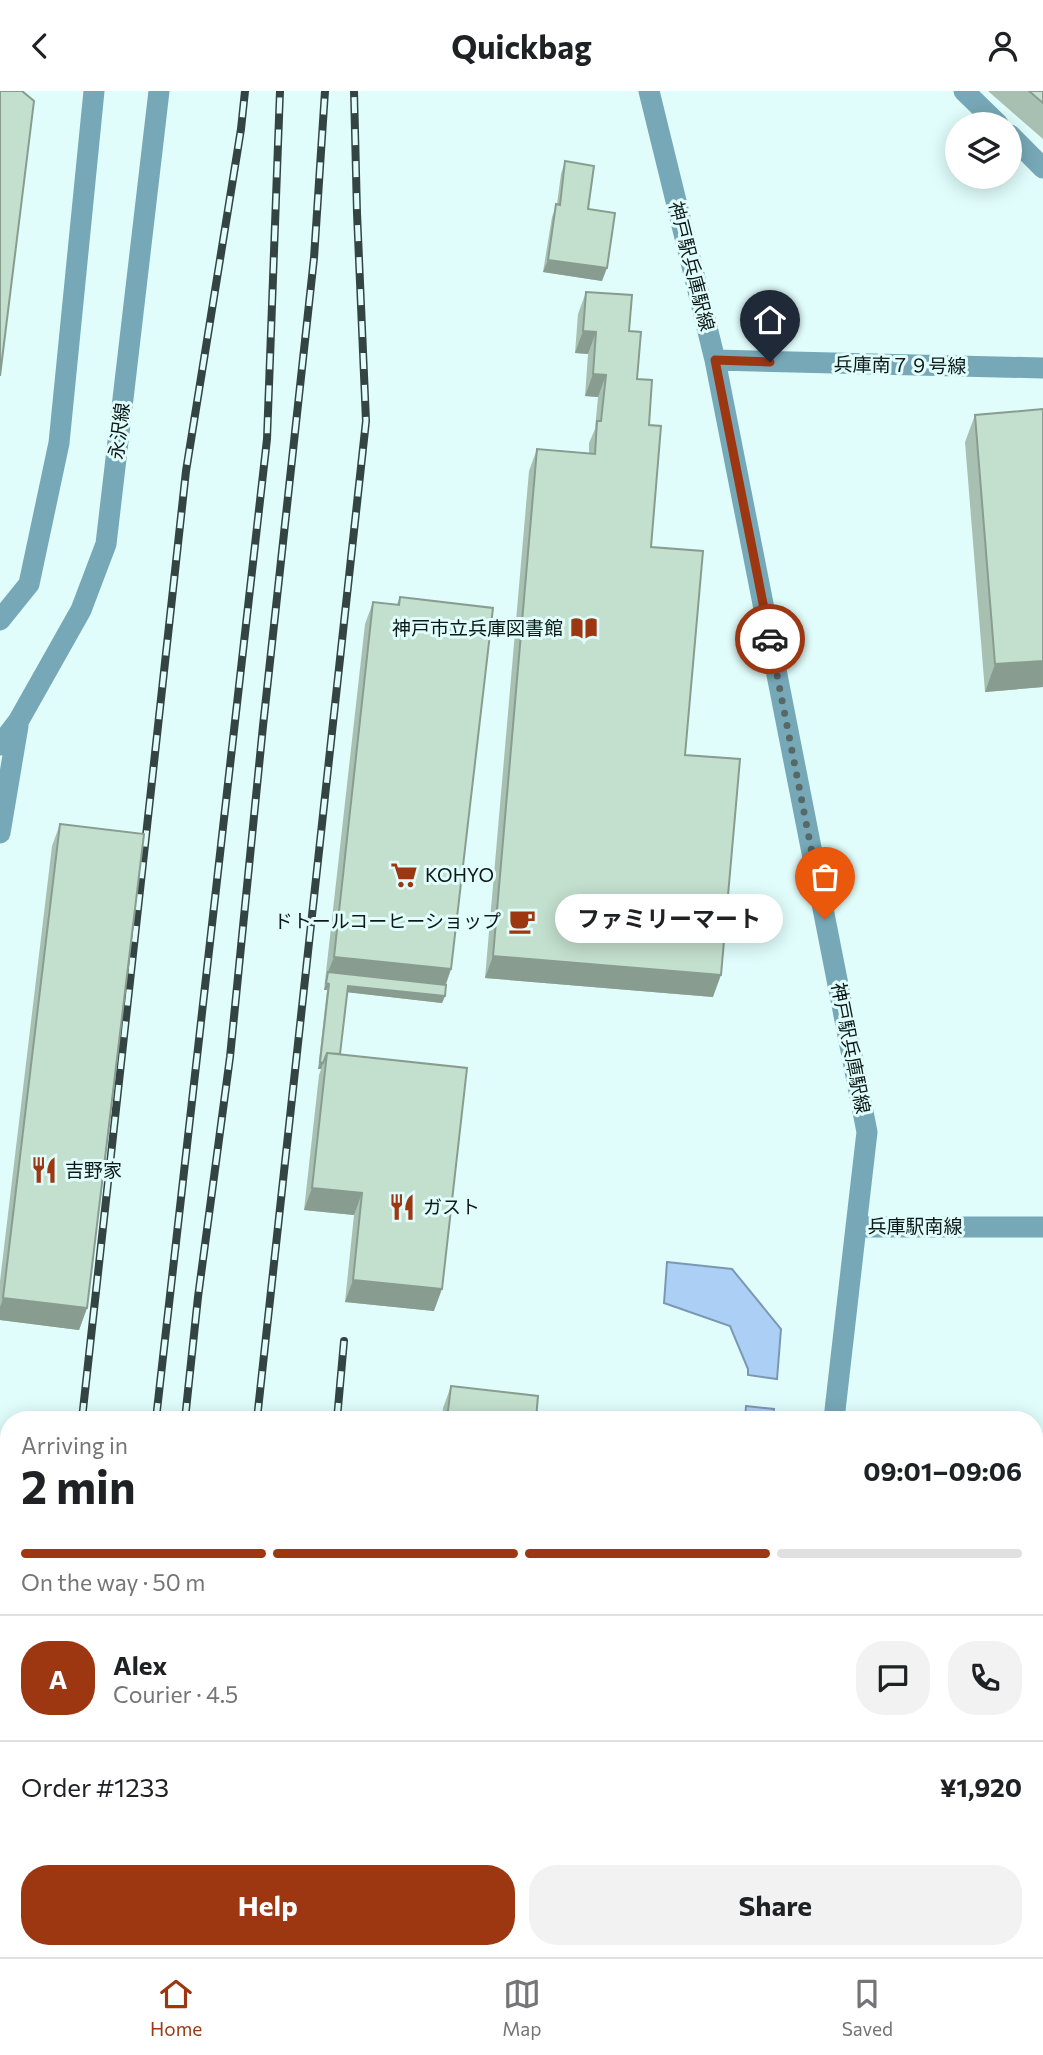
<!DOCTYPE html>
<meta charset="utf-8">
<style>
body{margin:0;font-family:Commissioner,"Noto Sans JP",sans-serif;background:#f2f2f2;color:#202124;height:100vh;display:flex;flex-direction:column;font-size:26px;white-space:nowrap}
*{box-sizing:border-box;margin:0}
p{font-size:23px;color:#757577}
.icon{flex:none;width:38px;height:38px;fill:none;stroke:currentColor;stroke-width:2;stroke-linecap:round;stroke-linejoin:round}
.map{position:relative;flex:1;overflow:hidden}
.drawer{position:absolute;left:0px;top:1320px;width:1043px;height:548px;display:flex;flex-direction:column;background:#fff;border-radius:28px 28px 0 0;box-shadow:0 4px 18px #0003}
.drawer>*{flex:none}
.tools{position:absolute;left:945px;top:21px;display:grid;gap:14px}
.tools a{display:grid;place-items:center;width:77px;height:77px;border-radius:50%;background:#fff;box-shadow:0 4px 18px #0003;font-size:35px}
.pin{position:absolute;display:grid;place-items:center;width:60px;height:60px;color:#fff;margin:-72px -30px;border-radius:50% 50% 50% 0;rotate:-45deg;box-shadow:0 0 7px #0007}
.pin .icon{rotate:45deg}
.courier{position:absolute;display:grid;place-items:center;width:70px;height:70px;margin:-35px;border:5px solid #9d3712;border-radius:50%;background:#fff;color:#222;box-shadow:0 2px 9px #0007}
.bubble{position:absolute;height:49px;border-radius:24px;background:#fff;box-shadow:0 4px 18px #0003;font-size:23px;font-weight:700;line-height:49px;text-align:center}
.headline em{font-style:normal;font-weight:700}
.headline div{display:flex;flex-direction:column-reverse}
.headline{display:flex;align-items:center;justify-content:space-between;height:119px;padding:0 21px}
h1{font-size:46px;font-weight:700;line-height:52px}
.bar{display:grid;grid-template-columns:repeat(4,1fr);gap:10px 7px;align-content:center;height:84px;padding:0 21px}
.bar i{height:9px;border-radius:5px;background:#e0e0e0}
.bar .active{background:#9d3712}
.bar p{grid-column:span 4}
.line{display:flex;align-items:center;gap:18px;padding:0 21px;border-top:2px solid #e0e0e0}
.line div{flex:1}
.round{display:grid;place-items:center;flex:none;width:74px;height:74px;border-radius:28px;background:#f2f2f2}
.button{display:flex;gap:14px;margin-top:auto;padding:14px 21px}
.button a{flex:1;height:80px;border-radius:28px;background:#9d3712;color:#fff;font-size:28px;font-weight:700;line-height:80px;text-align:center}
.button a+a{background:#f2f2f2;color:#202124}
header{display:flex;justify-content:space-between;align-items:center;height:91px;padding:0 21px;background:#fff;font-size:32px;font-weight:700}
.tabs{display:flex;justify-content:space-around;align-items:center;height:98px;border-top:2px solid #e0e0e0;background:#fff;font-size:19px;color:#757577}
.tabs a{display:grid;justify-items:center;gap:4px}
.tabs .active{color:#9d3712}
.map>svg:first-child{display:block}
.water{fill:#abcff5;stroke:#7b98b3;stroke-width:2}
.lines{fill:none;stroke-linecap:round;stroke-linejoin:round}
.minor{stroke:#77a8b7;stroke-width:21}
.rail-casing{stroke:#344443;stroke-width:8}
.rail{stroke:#e0fdfb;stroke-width:5;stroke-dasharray:16;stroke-linecap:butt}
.wall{fill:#a8c0b1}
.shaded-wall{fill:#889c90}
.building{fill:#c3dfce;stroke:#889c90;stroke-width:2}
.done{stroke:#566967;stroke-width:7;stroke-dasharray:0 12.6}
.route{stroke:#9d3712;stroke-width:9}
.labels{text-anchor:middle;stroke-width:6;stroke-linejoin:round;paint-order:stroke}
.street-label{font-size:19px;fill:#0c1918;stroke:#e0fdfb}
.poi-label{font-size:19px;fill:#0c1918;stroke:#e0fdfb;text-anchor:start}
</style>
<header><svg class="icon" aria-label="back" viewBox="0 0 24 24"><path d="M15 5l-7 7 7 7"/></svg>Quickbag<svg class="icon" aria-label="person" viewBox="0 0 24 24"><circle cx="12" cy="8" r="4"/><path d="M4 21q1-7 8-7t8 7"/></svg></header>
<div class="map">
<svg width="1043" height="1866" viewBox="0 0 1043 1866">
<rect width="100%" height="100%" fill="#e0fdfb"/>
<!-- water -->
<path class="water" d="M667,1171L732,1178L781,1238L777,1288L748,1284V1278L730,1235L664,1212Z
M746,1315L774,1318L773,1327L780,1328H745Z"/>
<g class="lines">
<!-- minor -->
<path class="minor" d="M649,0L715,269L867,1041L856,1136
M964,0L998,33
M1010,44L1043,77
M715,269L1043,277
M0,529L29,493L59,352L94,0
M0,654L19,629L81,519L106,453L159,0
M0,742L18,635
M834,1328L856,1136H1043
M775,1866L776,1858"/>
<defs>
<path id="rail" d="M82,1328L186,380L241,38L245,0
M156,1328L267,348L280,0
M185,1328L198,1206L230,966L263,635L314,167L325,0
M257,1328L366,330L357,122L354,0
M337,1328L344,1250
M23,1866L24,1858
M97,1866L98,1858
M126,1866L127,1858
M197,1866L198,1858
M286,1866L287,1858"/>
</defs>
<!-- rail casing -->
<use href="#rail" class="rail-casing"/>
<!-- rail -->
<use href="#rail" class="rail"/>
</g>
<!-- wall -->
<path class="wall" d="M988,0H1043V48Z
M565,70L588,118L602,190L543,181L552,126L557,113L561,83Z
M586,201L629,240L637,288L649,334L651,456L685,664L713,906L485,887L529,380L537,358L589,362V352L595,338L598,306L585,305L588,263L575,262L578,223Z
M1043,318V596L985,601L965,351L975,324Z
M400,506L451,878L446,894L445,905L442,912L347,901L340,963L434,1220L345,1211L354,1124L304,1119L319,984L321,978H318L327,899H324L365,533L373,511L397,513Z
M60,733L87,1217L79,1239L0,1229V1190L52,755Z
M451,1295L536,1328H442L443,1317Z
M455,1858H649L655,1866H452Z"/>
<!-- shaded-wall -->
<path class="shaded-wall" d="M548,169L607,177L602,190L543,181Z
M583,240L596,241L588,263L575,262Z
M593,283L606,284L598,306L585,305Z
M1043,570V596L985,601L995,573Z
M493,865L721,884L713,906L485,887Z
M334,866L451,878L443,900L328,881Z
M326,892L329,893L327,899H324Z
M348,895L445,905L442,912L345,901Z
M320,971L323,972L321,978H318Z
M312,1097L362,1102L354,1124L304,1119Z
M353,1189L442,1198L434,1220L345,1211Z
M3,1207L87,1217L79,1239L0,1229V1216Z"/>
<!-- building -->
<path class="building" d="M0,0H22L34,10L0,285Z
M1029,0H1043V12Z
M565,70L594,75L588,118L615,122L607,177L548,169L556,113L560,114Z
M586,201L632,204L629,240L641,241L637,288L652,289L649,334L661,335L651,456L703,460L685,664L740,668L721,884L493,865L537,358L595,363L597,330H601L606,284L593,283L596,241L583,240Z
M1043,318V570L995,573L975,324Z
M400,506L493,517L451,878L334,866L373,511L399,514Z
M60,733L144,743L87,1217L3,1207Z
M328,881L446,894L445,905L348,895L340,963L327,962L323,972L320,971L329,893L326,892Z
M327,962L467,977L442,1198L353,1189L362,1102L312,1097Z
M451,1295L538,1305L536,1328H447Z
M458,1858H649L655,1866H457Z
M381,1861L418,1866H380Z"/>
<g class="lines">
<!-- done -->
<path class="done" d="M770,548L825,828"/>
<!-- route -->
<path class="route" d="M770,271L715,269L770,548"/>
</g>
<!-- icons -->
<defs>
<symbol id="library-bare" viewBox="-9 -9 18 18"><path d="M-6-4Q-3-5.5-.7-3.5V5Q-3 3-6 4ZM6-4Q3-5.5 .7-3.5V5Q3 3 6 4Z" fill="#9d3712" stroke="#e0fdfb" stroke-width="2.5" paint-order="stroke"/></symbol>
<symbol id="supermarket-bare" viewBox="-9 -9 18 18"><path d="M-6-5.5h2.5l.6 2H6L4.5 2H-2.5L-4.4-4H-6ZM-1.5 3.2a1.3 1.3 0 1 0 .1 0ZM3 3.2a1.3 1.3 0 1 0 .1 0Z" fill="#9d3712" stroke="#e0fdfb" stroke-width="2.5" paint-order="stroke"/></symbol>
<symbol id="cafe-bare" viewBox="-9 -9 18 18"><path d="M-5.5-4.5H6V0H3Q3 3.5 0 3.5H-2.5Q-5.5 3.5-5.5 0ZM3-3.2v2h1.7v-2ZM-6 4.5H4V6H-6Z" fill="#9d3712" stroke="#e0fdfb" stroke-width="2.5" paint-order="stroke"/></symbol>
<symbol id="restaurant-bare" viewBox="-9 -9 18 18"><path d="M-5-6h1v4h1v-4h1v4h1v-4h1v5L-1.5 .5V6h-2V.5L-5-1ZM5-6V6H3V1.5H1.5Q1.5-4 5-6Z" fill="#9d3712" stroke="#e0fdfb" stroke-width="2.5" paint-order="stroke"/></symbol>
</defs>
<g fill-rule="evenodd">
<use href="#library-bare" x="565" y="518" width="38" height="38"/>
<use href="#supermarket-bare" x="385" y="765" width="38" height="38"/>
<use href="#cafe-bare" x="503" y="811" width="38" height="38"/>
<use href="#restaurant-bare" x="25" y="1060" width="38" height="38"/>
<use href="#restaurant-bare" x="383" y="1097" width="38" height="38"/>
</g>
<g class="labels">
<!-- street labels -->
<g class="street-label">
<text transform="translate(692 175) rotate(76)" y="7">神戸駅兵庫駅線</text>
<text transform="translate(900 274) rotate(1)" y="7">兵庫南７９号線</text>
<text transform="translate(119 340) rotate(-83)" y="7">永沢線</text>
<text transform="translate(851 957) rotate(79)" y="7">神戸駅兵庫駅線</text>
<text x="915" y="1142">兵庫駅南線</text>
</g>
<!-- poi labels -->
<g class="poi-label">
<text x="563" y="544" text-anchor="end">神戸市立兵庫図書館</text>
<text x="425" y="791">KOHYO</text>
<text x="501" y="837" text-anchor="end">ドトールコーヒーショップ</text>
<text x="65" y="1086">吉野家</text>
<text x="423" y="1123">ガスト</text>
</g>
</g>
</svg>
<div class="tools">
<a><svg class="icon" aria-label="layers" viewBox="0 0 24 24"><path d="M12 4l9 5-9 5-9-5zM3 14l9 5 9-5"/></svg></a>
</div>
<div class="pin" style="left:825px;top:828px;background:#ea580c"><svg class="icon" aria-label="bag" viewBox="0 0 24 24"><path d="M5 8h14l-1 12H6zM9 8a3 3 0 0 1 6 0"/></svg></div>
<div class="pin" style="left:770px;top:271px;background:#1f2937"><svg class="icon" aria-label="home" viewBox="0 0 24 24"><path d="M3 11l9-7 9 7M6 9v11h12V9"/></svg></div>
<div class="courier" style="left:770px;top:548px"><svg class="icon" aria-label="car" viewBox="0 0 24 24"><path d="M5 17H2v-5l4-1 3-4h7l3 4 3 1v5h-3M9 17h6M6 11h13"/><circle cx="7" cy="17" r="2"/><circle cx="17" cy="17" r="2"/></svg></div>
<div class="bubble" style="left:555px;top:803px;width:228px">ファミリーマート</div>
<section class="drawer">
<div class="headline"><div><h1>2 min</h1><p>Arriving in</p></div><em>09:01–09:06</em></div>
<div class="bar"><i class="active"></i><i class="active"></i><i class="active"></i><i></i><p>On the way · 50 m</p></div>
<div class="line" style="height:126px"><b class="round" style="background:#9d3712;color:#fff">A</b><div><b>Alex</b><p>Courier · 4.5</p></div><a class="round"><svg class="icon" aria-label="chat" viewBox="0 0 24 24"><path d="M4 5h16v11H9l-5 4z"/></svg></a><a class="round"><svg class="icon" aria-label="phone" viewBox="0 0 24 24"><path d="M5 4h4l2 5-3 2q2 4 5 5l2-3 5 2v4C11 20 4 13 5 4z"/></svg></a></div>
<div class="line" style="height:91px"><div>Order #1233</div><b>¥1,920</b></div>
<div class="button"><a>Help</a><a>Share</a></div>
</section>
</div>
<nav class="tabs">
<a class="active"><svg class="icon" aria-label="home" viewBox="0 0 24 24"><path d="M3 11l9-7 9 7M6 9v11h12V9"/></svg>Home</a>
<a><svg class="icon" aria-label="map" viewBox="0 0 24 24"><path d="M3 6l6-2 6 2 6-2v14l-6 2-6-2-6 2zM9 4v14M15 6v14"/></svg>Map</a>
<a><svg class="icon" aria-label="saved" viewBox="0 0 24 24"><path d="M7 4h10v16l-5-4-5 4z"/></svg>Saved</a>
</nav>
